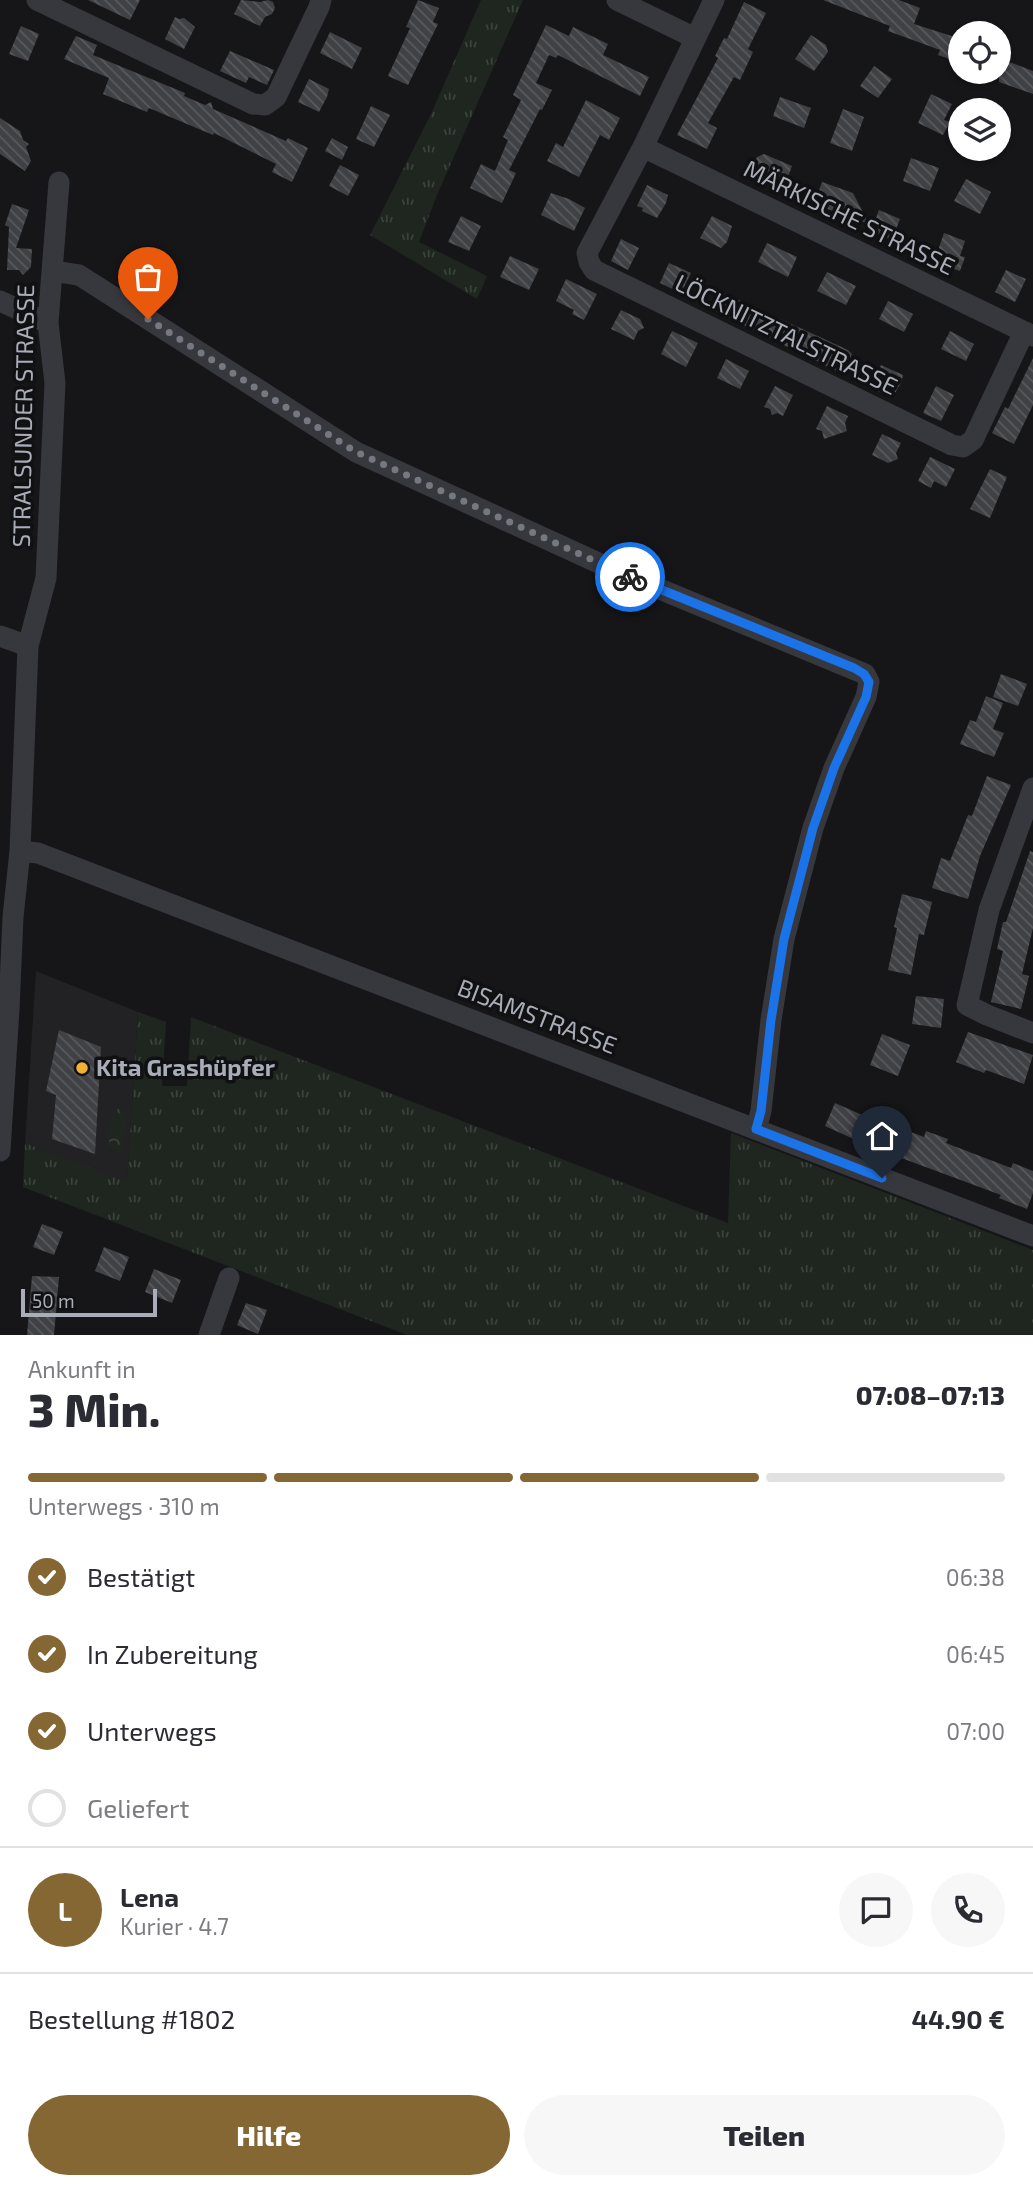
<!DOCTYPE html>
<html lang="de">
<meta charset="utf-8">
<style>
body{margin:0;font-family:"Exo 2",sans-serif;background:#f7f7f7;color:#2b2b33;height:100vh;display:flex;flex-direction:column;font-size:26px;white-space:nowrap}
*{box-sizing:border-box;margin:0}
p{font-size:23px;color:#7c7c81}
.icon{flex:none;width:38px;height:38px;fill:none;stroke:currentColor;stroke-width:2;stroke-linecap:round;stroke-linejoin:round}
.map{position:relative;height:1335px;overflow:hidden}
.panel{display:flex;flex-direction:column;background:#fff;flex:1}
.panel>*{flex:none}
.tools{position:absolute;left:948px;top:21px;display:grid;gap:14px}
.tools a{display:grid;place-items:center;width:63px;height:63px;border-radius:50%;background:#fff;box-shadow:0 2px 5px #0004;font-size:35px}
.scale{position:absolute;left:21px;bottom:18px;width:136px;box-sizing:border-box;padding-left:7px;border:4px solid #a8adb8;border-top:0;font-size:19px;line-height:24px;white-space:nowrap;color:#a8adb8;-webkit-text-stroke:5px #111113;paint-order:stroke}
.pin{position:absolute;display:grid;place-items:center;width:60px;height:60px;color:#fff;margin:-72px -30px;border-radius:50% 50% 50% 0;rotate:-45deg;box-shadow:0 0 7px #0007}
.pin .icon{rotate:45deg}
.courier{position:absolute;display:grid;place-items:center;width:70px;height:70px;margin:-35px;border:5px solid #1a73e8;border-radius:50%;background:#fff;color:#222;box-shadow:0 2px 9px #0007}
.headline em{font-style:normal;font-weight:800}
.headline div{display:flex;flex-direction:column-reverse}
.headline{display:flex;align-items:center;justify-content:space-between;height:119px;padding:0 28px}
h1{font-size:46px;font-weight:800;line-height:52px}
.bar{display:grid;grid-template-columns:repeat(4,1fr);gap:10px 7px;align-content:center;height:84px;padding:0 28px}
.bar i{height:9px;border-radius:5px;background:#e1e1e2}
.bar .active{background:#856733}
.bar p{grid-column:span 4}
.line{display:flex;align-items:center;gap:18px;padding:0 28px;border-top:2px solid #e1e1e2}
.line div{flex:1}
.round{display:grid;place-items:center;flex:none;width:74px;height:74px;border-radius:37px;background:#f7f7f7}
ol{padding:0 28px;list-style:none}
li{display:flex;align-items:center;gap:21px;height:77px}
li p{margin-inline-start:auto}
li .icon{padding:7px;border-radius:50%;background:#856733;color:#fff;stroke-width:4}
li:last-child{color:#7c7c81}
li i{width:38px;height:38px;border:4px solid #e1e1e2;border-radius:50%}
.button{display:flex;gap:14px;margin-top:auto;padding:14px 28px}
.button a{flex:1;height:80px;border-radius:42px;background:#856733;color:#fff;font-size:28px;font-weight:800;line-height:80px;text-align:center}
.button a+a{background:#f7f7f7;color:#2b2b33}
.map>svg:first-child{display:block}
.built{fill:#222225}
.grass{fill:url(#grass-tufts)}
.park{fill:url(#park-crowns)}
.building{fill:url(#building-back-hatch)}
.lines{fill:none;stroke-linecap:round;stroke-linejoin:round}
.minor{stroke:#37383d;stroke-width:21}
.done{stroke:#757880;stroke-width:7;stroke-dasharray:0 12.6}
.route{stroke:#1a73e8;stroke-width:9}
.poi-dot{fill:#f2b134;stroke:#111113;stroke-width:2.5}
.labels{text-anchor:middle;stroke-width:7;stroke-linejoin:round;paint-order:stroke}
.street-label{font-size:24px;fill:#a8adb8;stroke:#111113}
.poi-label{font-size:24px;font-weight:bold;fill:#a8adb8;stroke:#111113;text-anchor:start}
</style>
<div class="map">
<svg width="1033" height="1335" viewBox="0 0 1033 1335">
<defs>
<pattern id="grass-tufts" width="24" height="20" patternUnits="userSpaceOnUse" patternTransform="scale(1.75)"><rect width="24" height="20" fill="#1e261f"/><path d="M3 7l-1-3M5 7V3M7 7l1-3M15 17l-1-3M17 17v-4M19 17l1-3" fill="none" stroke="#3c433d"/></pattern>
<pattern id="park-crowns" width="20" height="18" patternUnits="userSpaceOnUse" patternTransform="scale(1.75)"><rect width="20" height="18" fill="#1e261f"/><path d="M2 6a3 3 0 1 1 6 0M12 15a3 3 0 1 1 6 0" fill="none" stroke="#3c433d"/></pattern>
<pattern id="building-back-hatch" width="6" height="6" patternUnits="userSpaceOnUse" patternTransform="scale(1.75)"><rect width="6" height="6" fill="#404145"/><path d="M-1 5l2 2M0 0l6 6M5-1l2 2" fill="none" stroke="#595a5e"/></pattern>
</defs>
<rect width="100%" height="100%" fill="#161618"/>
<!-- built -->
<path class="built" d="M36,971L138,1012L127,1183L25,1143Z"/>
<!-- grass -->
<path class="grass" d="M481,0H523L437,195L419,242L487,276L477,299L370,235L431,114Z
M138,1012L166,1022L162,1086H187L191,1017L728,1223L731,1133L1033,1250V1335H407L23,1187L25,1143L127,1182Z"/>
<!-- park -->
<path class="park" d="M120,1107L126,1117L123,1150L119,1152L109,1146L110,1142L106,1138C105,1129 113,1113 120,1107Z"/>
<!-- building -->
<path class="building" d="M88,0H140L130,20Z
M241,0L260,2L268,0L273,2L275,8L272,14L265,17L260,26L234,14Z
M418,0L439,8L433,22L438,24L408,85L388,76L410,28L406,27Z
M823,0H899L920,8L914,24L961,39V63L938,55L940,50L888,31L890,26Z
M744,2L766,13L748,49L753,52L740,80L734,77L708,123L717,128L707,149L677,135L718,58L715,56L724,38L727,39Z
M175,17L179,19L184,18L195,27L184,49L165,39Z
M546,25L569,36L573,27L608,44L603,55L649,77L640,96L558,55L556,58L549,55L536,83L552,90L542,110L540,109L509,170L516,173L502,203L470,188L481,164L495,171L508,140L503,137L521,100L513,95Z
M21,26L39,34L28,61L9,54Z
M330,32L362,48L352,69L320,53Z
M811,35L826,45L828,52L814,71L795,59Z
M76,36L97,45L93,55L185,93L184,96L205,105L211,102L213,109L286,141L288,138L308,148L292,182L272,172L276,164L214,133L213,135L149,108L147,112L103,94L109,78L64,59Z
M230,51L274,70L267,85L249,77L246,83L220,71Z
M999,58L1033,71V94L999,82Z
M874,66L892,79L878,98L860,86Z
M309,79L329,89L327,97L319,112L298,102Z
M931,94L952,104L944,120L950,122L943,135L918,123Z
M780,97L811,108L804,128L773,116Z
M586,100L620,118L609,140L600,135L579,177L547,161L556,143L563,147Z
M371,106L390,115L374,147L356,139Z
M843,109L864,117L852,151L830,143Z
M0,118L20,131L23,140L29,144L26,147L31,161L25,171L0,154Z
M332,138L348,147L342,160L325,151Z
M764,154L792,166L785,185L751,173L757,157Z
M911,158L939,168L930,191L903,181Z
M340,165L359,175L348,196L329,186Z
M966,179L991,192L980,214L954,201Z
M822,182L853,193L869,224L814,204Z
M647,185L668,195L666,203L657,218L642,211L643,208L637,206Z
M551,193L569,199L585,208L574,231L541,215Z
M12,204L29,210L16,248L32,249L31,267L23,275L19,270H7L9,227L5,225Z
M879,210L900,219L892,240L871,231Z
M461,216L481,226L469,251L448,242Z
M712,216L732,226L727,242L721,248L700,238Z
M944,233L965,241L960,256L965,257L960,271L934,262Z
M621,239L639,248L628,270L611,261Z
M767,243L797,257L788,277L758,262Z
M510,256L539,269L529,290L500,277Z
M669,263L691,273L681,293L660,283Z
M1006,270L1026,279L1015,302L995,292Z
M827,272L856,286L846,305L817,291Z
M566,279L597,294L584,320L572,314L574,310L556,301Z
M724,293L848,350L852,354L843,374L715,311Z
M888,301L913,314L904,332L879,319Z
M621,310L640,319L644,328L638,331L634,340L611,329Z
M672,331L698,343L686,367L661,354Z
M950,331L974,344L966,361L941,349Z
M1033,358V405L1014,444L992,433L1005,407L1008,409Z
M726,359L749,371L740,389L717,378Z
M881,365L903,375L901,383L892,398L871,388Z
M775,386L793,395L783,416L777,413L772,415L770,409L764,407Z
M936,386L954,395L941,421L923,413Z
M827,406L848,416L845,423L847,431L824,439L822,431L816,429Z
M882,434L901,443L896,453L898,459L888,463L872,455Z
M930,457L955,469L946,487L934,481L931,488L918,481Z
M990,469L1007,477L990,518L970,509Z
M1001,674L1027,684L1018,706L993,697Z
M986,696L1003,703L993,729L1004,733L994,757L960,744L970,720L976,722Z
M987,776L1011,785L980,856L968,899L932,888L941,858L950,861L968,815L972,816Z
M1030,851L1033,852V928L1022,974L1029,976L1021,1009L991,1002L1003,951L997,949L1003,922H1006Z
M902,894L932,902L924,935L919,934L911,975L888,970L897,928L894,927Z
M916,996L944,999L941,1028L912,1024Z
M59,1030L101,1047L95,1154L52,1139L56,1095L46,1091Z
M968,1032L1033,1055L1024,1084L986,1070L984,1073L956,1062Z
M882,1034L910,1045L898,1076L870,1065Z
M835,1103L878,1122L879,1120L924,1137L926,1131L948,1139L946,1143L1011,1168L1013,1163L1033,1171V1193L1027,1209L999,1198L1001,1195L869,1146L825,1126Z
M42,1224L63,1232L54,1255L33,1247Z
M104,1247L129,1257L120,1281L95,1271Z
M154,1269L181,1280L172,1303L145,1292Z
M32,1276L59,1277L54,1335H27Z
M246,1303L267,1310L258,1334L237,1325Z"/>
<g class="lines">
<!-- minor -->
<path class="minor" d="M37,0L253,104L265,105L276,97L319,7L321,0
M617,0L695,38
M714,0L643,147L587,253L589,262L594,270L952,445L963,447L973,440L1024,332
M643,147L1033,336
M53,271L79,275L356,452L616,571L865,674L869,682L866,697L834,768L813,828L784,939L771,1020L761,1111L756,1129
M0,301L48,323
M0,636L28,646
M1033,788L989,910L967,1005L987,1015L1033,1033
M20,851L38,853L1033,1236
M0,1151L9,1009L13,917L20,851L28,646L46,578L55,383L48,323L59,182
M209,1335L229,1278"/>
</g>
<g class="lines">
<!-- done -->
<path class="done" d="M148,319L356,452L630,577"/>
<!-- route -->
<path class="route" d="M630,577L854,668L864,674L869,682L866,697L834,768L813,828L784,939L771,1020L761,1111L756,1129L882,1178"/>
</g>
<!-- markers -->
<circle class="poi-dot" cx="82" cy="1068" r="7"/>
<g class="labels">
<!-- street labels -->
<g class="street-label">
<text transform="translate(849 218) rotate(26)" y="8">MÄRKISCHE STRASSE</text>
<text transform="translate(786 335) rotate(26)" y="8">LÖCKNITZTALSTRASSE</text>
<text transform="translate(24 416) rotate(-89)" y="8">STRALSUNDER STRASSE</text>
<text transform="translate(537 1017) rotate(21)" y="8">BISAMSTRASSE</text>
</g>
<!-- poi labels -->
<g class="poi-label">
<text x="96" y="1076">Kita Grashüpfer</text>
</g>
</g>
</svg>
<div class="tools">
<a><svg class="icon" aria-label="locate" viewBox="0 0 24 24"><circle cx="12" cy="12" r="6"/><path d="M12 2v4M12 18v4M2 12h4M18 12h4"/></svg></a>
<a><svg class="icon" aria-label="layers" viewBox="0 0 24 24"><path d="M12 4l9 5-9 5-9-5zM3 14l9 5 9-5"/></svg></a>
</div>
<div class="scale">50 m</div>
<div class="pin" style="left:148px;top:319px;background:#ea580c"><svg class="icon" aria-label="bag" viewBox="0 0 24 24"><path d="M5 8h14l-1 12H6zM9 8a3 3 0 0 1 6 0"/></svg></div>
<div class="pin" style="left:882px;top:1178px;background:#1f2937"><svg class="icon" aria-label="home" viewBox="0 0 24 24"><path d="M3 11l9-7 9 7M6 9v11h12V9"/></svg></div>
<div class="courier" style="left:630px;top:577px"><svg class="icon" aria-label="bike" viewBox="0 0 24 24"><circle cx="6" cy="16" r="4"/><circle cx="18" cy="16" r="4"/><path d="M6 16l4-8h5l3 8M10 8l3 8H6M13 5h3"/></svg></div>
</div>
<section class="panel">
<div class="headline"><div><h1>3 Min.</h1><p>Ankunft in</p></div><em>07:08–07:13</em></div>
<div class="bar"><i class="active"></i><i class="active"></i><i class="active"></i><i></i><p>Unterwegs · 310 m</p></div>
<ol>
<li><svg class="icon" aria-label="check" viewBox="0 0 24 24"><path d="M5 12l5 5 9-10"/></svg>Bestätigt<p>06:38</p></li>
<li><svg class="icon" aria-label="check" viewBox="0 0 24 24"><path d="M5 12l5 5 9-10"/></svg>In Zubereitung<p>06:45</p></li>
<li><svg class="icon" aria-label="check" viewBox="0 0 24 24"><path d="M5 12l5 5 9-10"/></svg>Unterwegs<p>07:00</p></li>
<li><i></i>Geliefert</li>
</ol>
<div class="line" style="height:126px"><b class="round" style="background:#856733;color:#fff">L</b><div><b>Lena</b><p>Kurier · 4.7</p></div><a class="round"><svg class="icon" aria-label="chat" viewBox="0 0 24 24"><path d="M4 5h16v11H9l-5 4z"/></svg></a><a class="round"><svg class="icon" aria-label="phone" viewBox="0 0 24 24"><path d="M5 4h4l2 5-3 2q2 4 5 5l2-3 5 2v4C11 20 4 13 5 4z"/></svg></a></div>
<div class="line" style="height:91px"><div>Bestellung #1802</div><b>44.90 €</b></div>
<div class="button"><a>Hilfe</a><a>Teilen</a></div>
</section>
